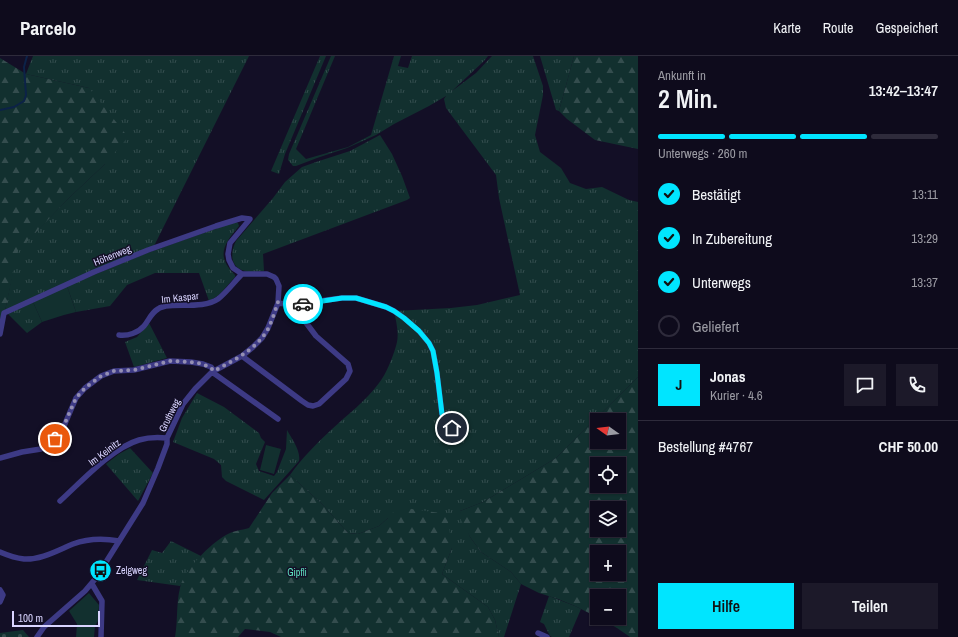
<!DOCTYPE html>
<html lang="de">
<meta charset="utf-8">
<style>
body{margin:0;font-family:"Archivo Narrow",sans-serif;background:#1c1929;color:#f1f3f6;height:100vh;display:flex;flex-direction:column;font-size:15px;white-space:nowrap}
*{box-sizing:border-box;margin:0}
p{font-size:13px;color:#9b9ba3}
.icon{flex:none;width:22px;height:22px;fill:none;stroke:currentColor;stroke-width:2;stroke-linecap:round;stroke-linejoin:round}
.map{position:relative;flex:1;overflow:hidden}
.details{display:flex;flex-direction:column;background:#0e0b1c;width:320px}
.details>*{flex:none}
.needle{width:26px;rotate:284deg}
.fabs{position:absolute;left:590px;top:357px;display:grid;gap:8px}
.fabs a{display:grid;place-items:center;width:36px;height:36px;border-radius:0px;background:#0e0b1c;box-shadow:0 1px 3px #0004,0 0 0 1px #2e2b3b;font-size:20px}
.scale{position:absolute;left:12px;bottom:10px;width:88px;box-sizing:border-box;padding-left:4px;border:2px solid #d9d4ff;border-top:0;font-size:11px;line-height:14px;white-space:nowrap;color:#d9d4ff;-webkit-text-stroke:3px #130f26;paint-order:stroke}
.pin{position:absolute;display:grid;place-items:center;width:34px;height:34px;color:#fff;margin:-17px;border:2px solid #fff;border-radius:50%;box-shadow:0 1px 4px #0007}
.courier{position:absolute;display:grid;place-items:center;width:40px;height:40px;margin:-20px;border:3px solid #00e5ff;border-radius:50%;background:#fff;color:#222;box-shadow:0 1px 5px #0007}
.headline em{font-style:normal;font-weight:600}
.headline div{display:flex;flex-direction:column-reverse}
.headline{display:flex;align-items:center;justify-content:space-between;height:68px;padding:0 20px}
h1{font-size:26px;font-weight:600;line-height:30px}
.bar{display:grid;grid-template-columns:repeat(4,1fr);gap:6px 4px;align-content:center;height:48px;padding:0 20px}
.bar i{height:5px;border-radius:3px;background:#2e2b3b}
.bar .active{background:#00e5ff}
.bar p{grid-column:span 4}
.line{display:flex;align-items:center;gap:10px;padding:0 20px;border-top:1px solid #2e2b3b}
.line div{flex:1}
.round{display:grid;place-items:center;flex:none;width:42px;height:42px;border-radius:0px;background:#1c1929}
ol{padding:0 20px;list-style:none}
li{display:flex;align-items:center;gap:12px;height:44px}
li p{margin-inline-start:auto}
li .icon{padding:4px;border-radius:50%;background:#00e5ff;color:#111;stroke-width:4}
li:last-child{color:#9b9ba3}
li i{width:22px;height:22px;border:2px solid #2e2b3b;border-radius:50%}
.button{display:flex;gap:8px;margin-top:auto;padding:8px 20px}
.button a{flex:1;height:46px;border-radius:0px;background:#00e5ff;color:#111;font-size:16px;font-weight:600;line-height:46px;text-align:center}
.button a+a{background:#1c1929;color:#f1f3f6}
header{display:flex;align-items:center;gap:24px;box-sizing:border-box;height:56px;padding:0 20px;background:#0e0b1c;border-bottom:1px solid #2e2b3b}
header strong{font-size:19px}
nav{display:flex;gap:22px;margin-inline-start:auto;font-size:14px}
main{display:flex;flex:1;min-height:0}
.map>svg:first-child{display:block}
.grass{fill:url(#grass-tufts)}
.forest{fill:url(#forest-firs);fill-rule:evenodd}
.cemetery{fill:url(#cemetery-stones)}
.green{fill:#12302f}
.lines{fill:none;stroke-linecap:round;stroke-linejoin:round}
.stream{stroke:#0c2248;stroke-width:2}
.street{stroke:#3d3a85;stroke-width:5.5}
.done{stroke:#948fb3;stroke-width:4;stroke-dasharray:0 7.2}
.route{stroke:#00e5ff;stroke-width:5}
.labels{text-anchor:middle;stroke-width:3;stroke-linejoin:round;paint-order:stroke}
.street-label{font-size:10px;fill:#d9d4ff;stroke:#130f26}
.poi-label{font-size:10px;fill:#d9d4ff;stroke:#130f26;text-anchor:start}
.park-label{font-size:10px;fill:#5fe0c0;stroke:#130f26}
</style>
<header>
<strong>Parcelo</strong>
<nav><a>Karte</a><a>Route</a><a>Gespeichert</a></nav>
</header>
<main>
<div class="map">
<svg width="638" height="581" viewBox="0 0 638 581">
<defs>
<pattern id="grass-tufts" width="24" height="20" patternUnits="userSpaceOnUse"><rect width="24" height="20" fill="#12302f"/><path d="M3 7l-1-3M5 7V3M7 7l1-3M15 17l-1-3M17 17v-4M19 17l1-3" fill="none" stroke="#344d4e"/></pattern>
<pattern id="forest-firs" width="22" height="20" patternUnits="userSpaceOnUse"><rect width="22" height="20" fill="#12302f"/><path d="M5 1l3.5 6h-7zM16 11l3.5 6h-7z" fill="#344d4e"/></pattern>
<pattern id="cemetery-stones" width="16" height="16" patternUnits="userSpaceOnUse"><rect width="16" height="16" fill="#12302f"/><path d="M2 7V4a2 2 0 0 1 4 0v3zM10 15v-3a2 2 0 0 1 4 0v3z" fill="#344d4e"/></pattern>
</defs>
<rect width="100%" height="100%" fill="#130f26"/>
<!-- grass -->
<path class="grass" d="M33,0H249L154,190L5,255L17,195L70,141L105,108L89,32L26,18Z
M320,0H326L285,98L279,118L271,115Z
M331,0H335L296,93L306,103L348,91L371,79L394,0H401L398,10L408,12L412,0H488L484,5L452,35L476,17L492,0H533L543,30V39L535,79L540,96L561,112L570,127L586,133L602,131L629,144L638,146V321L556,402L483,446L460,455L470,481L481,496L511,516L521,528L504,581H499L495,564L488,551L442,518L452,492L388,462L379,470L358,478L348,477L321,447L290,419C302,402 316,388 331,374C347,359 366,345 379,327C386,319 395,296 397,286C399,276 396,265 394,255L451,252L477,249L520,239L499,142L496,119L446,52L444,43L446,40L429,50L394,68L376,79L347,92L317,102L296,110H293L288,104L289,98Z
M540,0H574L559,55L556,54Z
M380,79L392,98L402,120L410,142L407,144L263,198L264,215C258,215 251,217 245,215C230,211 230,197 236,185L273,142L285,126L302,111L316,106L350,95Z
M235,166L238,167L239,170C223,189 216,200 235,219V221L219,239L209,245L199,217H155L127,229L110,250L76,256L67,230L147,197Z
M33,246L42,266L27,277L8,258Z
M149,267L167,302L134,311L125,286L137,281Z
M197,337L224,351L259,377L261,382L265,386L256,408L259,415L274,420L277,416L286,393L287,374C292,383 301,395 299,405L264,444L226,425L222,421L221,409L214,403L173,386L182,362Z
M130,392L153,417L138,445L106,408L119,398Z
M171,485L201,500L189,514L180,530L137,524L152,494L162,497Z
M549,540L575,550L581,553L569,581H552L550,580L544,568L540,566Z"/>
<!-- forest -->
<path class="forest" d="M574,0H638V93L595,84L567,63L559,55Z
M0,2L26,18L89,32L128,81L105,108L70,141L18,195L0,278Z
M638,321V581H630L617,572L599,562H619V540H597V561L575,550L558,543L539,537L521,528L511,516L481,496L470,481L461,464L460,455L483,446L556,402ZM597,364H619V386H597ZM597,408H619V430H597ZM597,452H619V474H597ZM597,496H619V518H597Z
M290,419L321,447L348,477L358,478L379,470L388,462L398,451L447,458L452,492L442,518L488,551L495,564L499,581H281L270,576L245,573L238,581H175C178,565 176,548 180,532C183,515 211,487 226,479C232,475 242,474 249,472L272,437Z"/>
<!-- cemetery -->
<path class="cemetery" d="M23,574L29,581H0V577Z"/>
<!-- green -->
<path class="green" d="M67,230L76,256L64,259L42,266L33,246Z
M266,389L281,393L274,418L260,414Z
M89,537L99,549L98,565L95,570L94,581H76L77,568L69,555Z"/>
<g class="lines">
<!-- stream -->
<path class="stream" d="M0,54L14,51L24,45L26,39L24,11L27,0"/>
<!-- street -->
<path class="street" d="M278,247L285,248H297L342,242H356L386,251L394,255L404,262L419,275L429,287L433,295L437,317L442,359L447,367L452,372
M0,278L4,257L94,216L148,194L216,170L242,162L250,163L230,187L228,198L229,204L233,212L242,218H267L274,221L276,223L279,230L278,247L268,272L262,282L253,291L242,300L212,316L195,333L183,348L167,382V388L158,412L143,447L96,522L85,535L44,571L37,581
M119,279C128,280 138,277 144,270C149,264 151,257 158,253C160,251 163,251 166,250C182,248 205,252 218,243C226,237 235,225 242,218
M242,300L302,345L308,349L313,350L319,348L346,323L350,315L348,308L316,280L301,260L297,248
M212,316L278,363
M0,402L22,396L41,393L52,386L61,377L76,342L85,332L101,320L114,315L134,314L170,305L191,306L203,308L211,311L214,315
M60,445C82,425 112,392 139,384C149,381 158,381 167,382
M0,496C7,499 16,502 24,503C41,504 58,494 73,488C89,482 103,482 119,485
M92,528L102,545L101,581
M0,534L3,539L0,546
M538,577L547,581"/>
</g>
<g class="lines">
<!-- done -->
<path class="done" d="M55,383L61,376L76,342L85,332L101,320L114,315L134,314L170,305L191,306L203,308L211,312L214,315C234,304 256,294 268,273C272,265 275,255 278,246L285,248H303"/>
<!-- route -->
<path class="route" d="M303,248L342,242H356L386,251L394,255L404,262L419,275L429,287L433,295L437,317L442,358L447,367L452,372"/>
</g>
<!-- icons -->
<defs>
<symbol id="bus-disc" viewBox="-11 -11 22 22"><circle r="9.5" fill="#00e5ff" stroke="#130f26"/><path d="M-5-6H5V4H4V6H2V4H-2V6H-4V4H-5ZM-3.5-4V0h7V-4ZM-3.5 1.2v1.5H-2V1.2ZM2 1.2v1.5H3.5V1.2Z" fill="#111"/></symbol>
</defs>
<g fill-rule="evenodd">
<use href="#bus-disc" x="88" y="502" width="25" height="25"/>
</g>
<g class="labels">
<!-- street labels -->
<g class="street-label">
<text transform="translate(112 199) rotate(-22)" y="4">Höhenweg</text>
<text transform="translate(180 241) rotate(-6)" y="4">Im Kaspar</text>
<text transform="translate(169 359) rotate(-64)" y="4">Gruthweg</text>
<text transform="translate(104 396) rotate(-37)" y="4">Im Keinitz</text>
</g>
<!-- poi labels -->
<g class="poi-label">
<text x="116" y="518">Zelgweg</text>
</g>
<!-- park labels -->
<g class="park-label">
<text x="297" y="520">Gipfli</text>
</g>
</g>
</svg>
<div class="fabs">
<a><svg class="needle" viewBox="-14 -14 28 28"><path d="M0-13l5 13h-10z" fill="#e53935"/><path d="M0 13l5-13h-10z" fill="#9b9ba3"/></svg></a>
<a><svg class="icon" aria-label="locate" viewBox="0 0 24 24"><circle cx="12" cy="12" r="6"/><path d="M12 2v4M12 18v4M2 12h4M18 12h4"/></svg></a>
<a><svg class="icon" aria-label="layers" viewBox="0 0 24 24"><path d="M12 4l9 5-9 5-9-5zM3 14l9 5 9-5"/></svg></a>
<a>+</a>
<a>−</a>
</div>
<div class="scale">100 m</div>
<div class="pin" style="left:55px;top:383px;background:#ea580c"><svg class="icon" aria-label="bag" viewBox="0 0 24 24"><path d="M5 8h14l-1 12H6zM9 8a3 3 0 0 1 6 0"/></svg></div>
<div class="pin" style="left:452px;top:372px;background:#1f2937"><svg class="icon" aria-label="home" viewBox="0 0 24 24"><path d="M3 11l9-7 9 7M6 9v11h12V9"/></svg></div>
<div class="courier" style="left:303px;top:248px"><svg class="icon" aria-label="car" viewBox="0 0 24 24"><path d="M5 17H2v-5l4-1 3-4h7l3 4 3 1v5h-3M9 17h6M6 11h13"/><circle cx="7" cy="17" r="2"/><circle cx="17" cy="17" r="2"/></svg></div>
</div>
<section class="details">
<div class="headline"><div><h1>2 Min.</h1><p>Ankunft in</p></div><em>13:42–13:47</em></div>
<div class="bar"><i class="active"></i><i class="active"></i><i class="active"></i><i></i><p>Unterwegs · 260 m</p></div>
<ol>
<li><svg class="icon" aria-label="check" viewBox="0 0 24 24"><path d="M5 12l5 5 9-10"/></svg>Bestätigt<p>13:11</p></li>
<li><svg class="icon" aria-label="check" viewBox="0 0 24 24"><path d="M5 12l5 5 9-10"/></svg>In Zubereitung<p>13:29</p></li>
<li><svg class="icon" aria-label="check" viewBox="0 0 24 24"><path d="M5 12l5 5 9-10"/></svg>Unterwegs<p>13:37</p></li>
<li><i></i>Geliefert</li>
</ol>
<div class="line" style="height:72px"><b class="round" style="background:#00e5ff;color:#111">J</b><div><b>Jonas</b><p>Kurier · 4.6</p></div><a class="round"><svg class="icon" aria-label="chat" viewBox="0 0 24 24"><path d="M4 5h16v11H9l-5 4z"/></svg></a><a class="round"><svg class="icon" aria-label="phone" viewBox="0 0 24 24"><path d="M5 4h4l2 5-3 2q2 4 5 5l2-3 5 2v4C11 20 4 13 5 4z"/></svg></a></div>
<div class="line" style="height:52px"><div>Bestellung #4767</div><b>CHF 50.00</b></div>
<div class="button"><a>Hilfe</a><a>Teilen</a></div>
</section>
</main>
